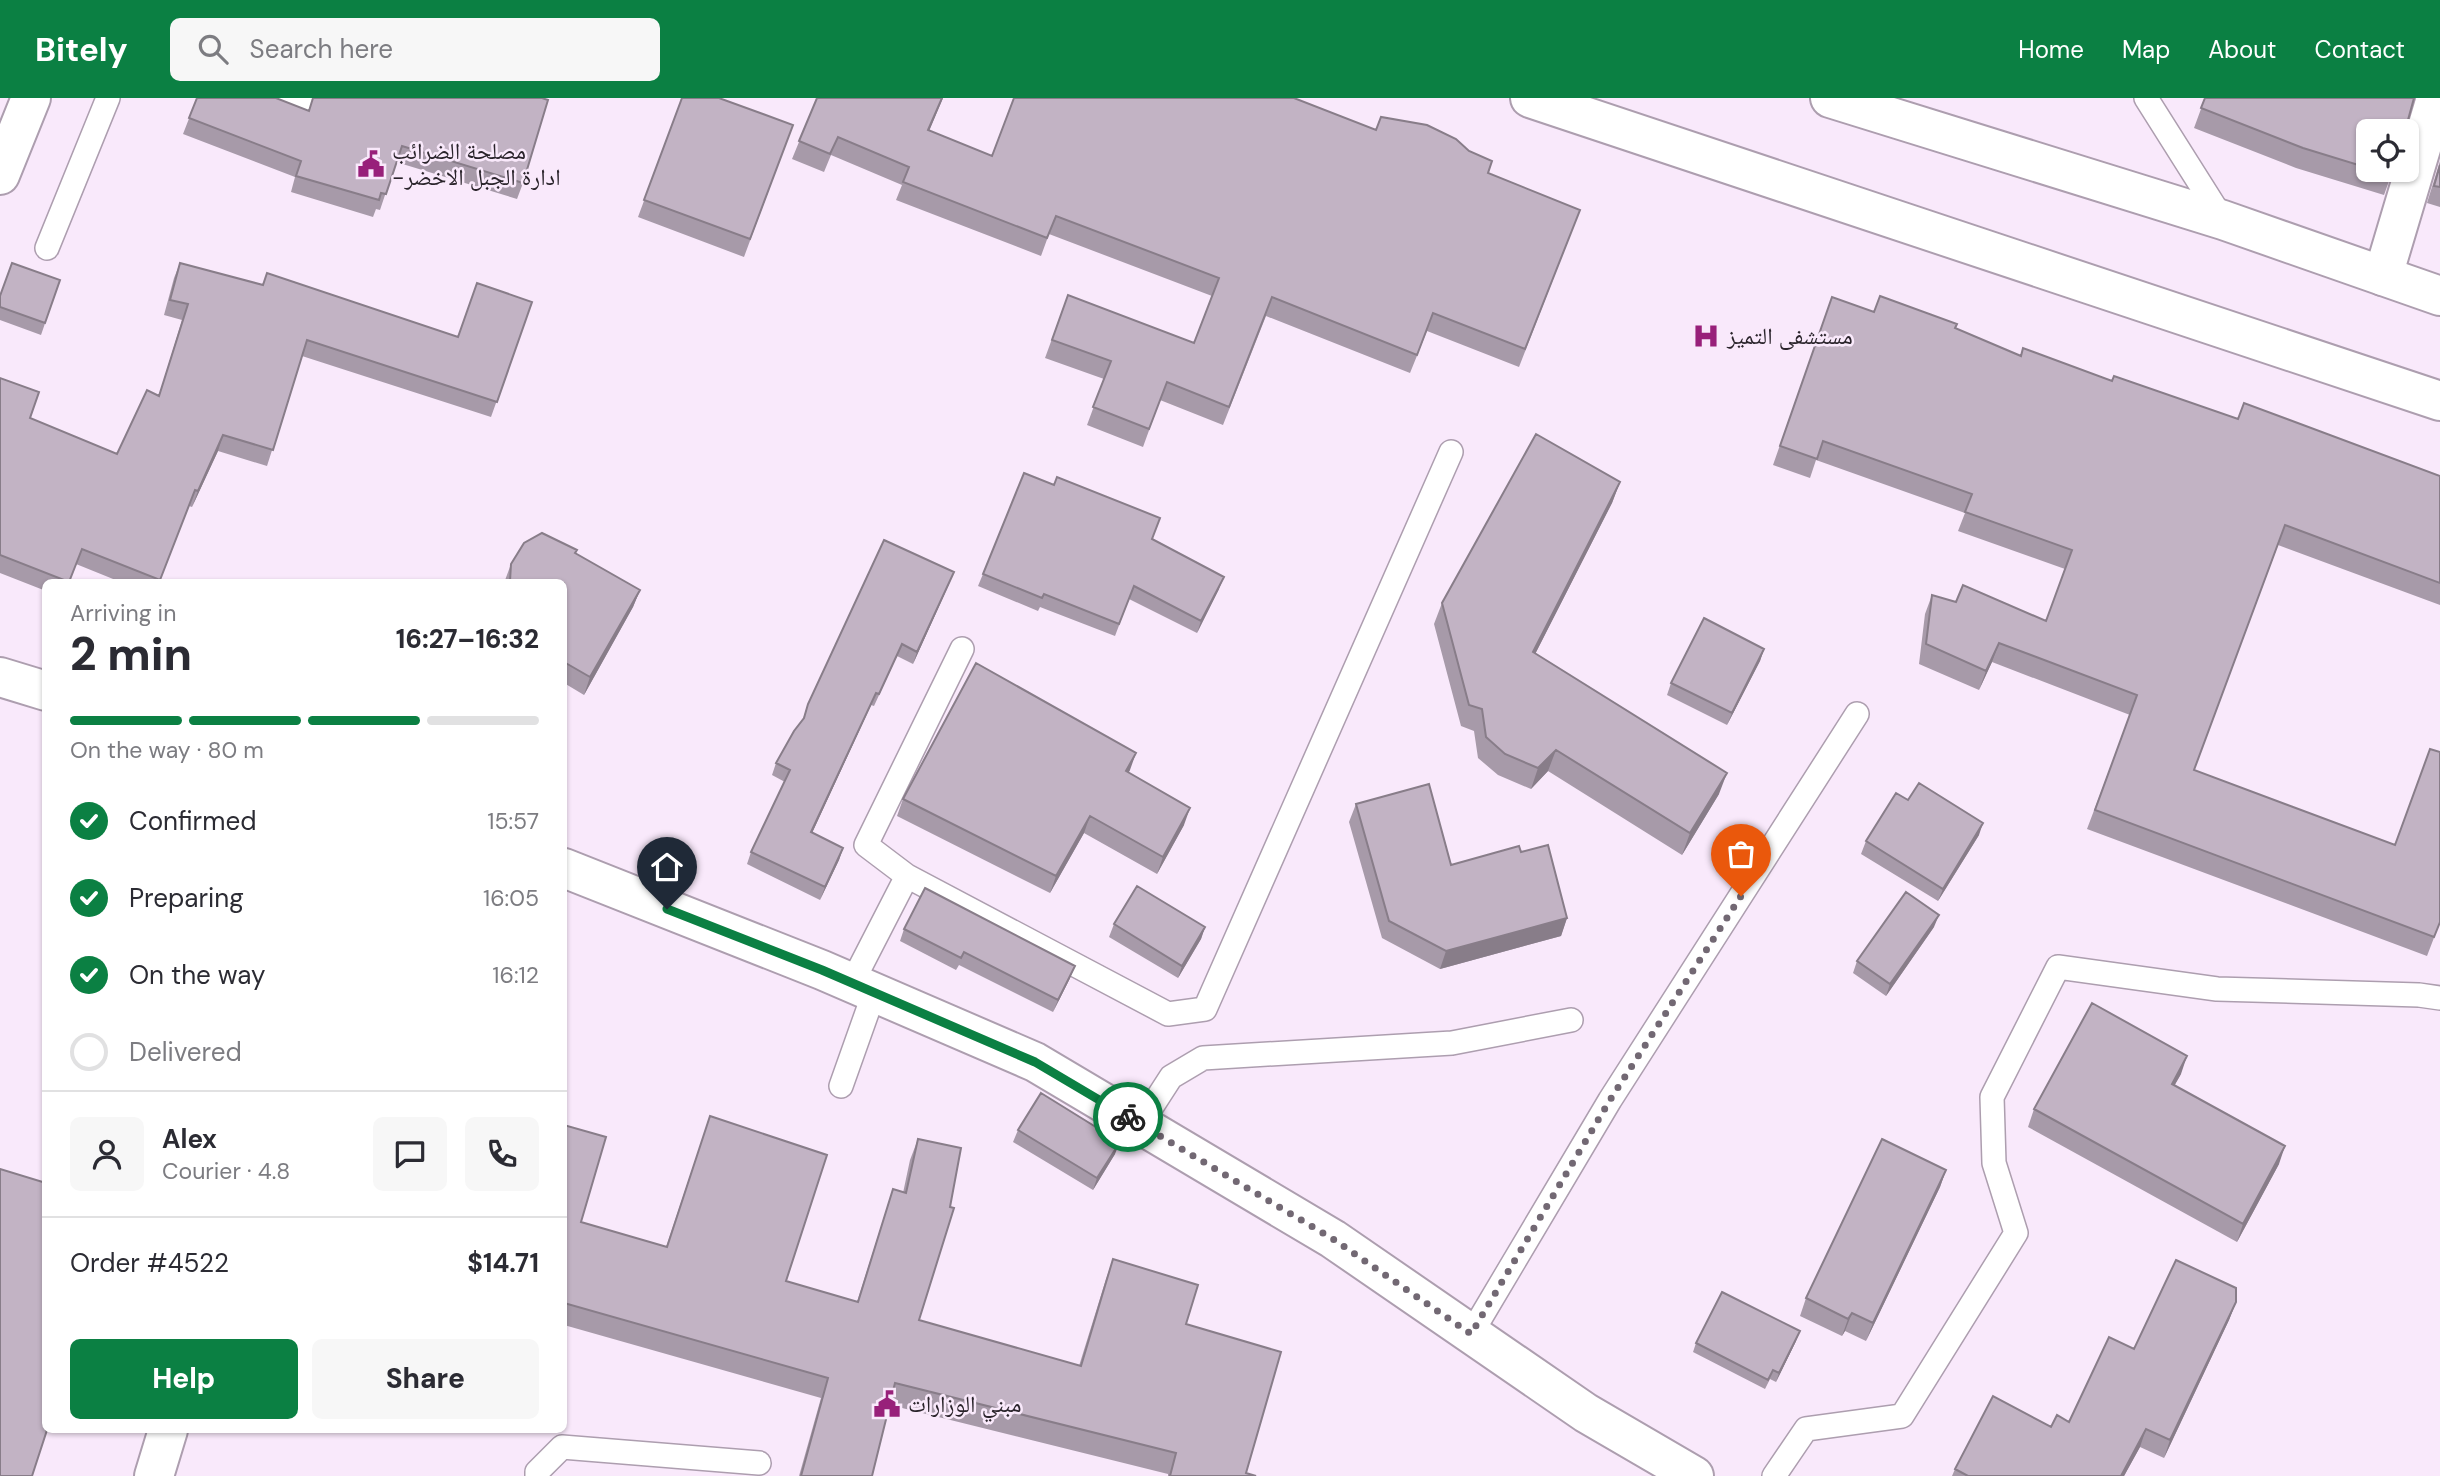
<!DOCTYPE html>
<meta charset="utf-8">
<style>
body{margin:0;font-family:"DM Sans","Noto Naskh Arabic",sans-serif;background:#f7f7f7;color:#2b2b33;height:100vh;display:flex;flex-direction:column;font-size:26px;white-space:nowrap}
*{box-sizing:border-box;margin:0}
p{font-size:23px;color:#7c7c81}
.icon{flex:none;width:38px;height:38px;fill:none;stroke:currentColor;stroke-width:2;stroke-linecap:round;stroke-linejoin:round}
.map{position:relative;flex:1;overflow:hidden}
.panel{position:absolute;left:42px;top:481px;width:525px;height:854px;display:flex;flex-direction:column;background:#fff;border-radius:10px;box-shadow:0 2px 5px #0004}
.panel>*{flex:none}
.fabs{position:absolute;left:2356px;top:21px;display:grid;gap:14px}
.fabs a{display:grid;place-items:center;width:63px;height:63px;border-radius:10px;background:#fff;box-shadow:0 2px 5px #0004;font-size:35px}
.pin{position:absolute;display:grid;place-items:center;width:60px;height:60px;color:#fff;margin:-72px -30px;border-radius:50% 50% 50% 0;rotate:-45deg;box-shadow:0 0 7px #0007}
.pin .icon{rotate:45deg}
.courier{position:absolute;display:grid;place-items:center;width:70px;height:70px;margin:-35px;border:5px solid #0b8043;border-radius:50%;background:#fff;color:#222;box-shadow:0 2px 9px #0007}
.head em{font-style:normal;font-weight:800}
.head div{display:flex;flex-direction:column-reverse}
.head{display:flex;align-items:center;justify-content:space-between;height:119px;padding:0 28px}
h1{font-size:46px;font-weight:800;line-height:52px}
.bar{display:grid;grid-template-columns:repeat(4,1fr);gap:10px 7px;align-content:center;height:84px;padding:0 28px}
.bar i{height:9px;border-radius:5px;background:#e1e1e2}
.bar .active{background:#0b8043}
.bar p{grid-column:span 4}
.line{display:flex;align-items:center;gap:18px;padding:0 28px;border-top:2px solid #e1e1e2}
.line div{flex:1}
.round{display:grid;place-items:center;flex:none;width:74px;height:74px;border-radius:10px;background:#f7f7f7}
ol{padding:0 28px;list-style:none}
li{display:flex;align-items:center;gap:21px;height:77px}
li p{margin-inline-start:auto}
li .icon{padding:7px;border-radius:50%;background:#0b8043;color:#fff;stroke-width:4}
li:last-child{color:#7c7c81}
li i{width:38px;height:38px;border:4px solid #e1e1e2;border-radius:50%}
.action{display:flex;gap:14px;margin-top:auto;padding:14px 28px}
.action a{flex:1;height:80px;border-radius:10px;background:#0b8043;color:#fff;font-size:28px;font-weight:800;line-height:80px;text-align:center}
.action a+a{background:#f7f7f7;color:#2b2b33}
header{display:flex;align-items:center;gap:42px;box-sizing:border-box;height:98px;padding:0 35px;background:#0b8043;color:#fff}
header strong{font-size:33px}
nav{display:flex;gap:38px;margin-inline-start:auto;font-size:24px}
.search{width:490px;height:63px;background:#f7f7f7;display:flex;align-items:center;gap:18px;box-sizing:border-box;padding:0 24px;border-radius:10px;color:#7c7c81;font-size:26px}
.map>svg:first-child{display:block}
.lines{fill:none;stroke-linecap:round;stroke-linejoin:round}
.lane-casing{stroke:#ad9eaf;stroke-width:26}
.street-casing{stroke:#ad9eaf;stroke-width:42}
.secondary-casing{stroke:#ad9eaf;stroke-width:42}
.highway-casing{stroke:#ad9eaf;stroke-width:42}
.lane{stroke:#fff;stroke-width:23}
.street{stroke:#fff;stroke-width:38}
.secondary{stroke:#fff;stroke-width:38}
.highway{stroke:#fff;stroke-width:38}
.wall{fill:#a79aa9}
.shaded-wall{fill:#887d89}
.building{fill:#c2b3c4;stroke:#887d89;stroke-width:2}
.done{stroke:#726873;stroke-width:7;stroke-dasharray:0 12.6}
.route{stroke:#0b8043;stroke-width:9}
.labels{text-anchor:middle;stroke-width:5;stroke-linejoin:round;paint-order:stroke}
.poi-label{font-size:23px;fill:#29232a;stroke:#f9e9fb;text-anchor:start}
</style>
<header>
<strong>Bitely</strong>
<div class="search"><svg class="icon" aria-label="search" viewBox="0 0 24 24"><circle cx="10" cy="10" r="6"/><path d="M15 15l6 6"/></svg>Search here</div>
<nav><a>Home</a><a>Map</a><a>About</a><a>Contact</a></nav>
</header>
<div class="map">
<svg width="2440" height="1378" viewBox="0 0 2440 1378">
<rect width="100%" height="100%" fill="#f9e9fb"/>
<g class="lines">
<defs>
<path id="lane" d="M286,0L302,4
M2146,0L2223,122
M47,150L108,0
M907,778L866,747L962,551
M852,885L907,778L1168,916L1205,911L1451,354
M841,988L874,895
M1140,1027L1171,979L1203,960L1452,945L1571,922
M1471,1236L1610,1002L1857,616
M537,1378V1374L562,1349L759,1365
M1774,1378L1806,1331L1902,1318L2016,1135L1994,1065L1992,999L2058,869L2217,891L2419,897L2440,900"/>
<path id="street" d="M2383,178L2436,0
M0,579L46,593
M564,770L822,872L1035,964L1333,1141L1586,1315L1694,1378
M154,1378L168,1332"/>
<path id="secondary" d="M0,77L31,0"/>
<path id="highway" d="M1530,0L2440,303
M1830,0L2223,122L2440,198"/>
</defs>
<!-- lane casing -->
<use href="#lane" class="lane-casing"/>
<!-- street casing -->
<use href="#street" class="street-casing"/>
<!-- secondary casing -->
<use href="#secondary" class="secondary-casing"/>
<!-- highway casing -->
<use href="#highway" class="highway-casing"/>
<!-- lane -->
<use href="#lane" class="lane"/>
<!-- street -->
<use href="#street" class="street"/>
<!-- secondary -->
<use href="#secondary" class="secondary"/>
<!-- highway -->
<use href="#highway" class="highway"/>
</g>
<!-- wall -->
<path class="wall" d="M197,0L308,13L523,85L517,101L396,64L380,112L376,111L373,119L291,94L295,79L183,36Z
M682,0L793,27L744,159L638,119Z
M817,0L929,33L992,58L1488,76L1580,112L1519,269L1427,233L1410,275L1266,218L1223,327L1160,302L1143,349L1087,327L1104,281L1045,260L1068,197L1194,245L1212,198L1049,136L1041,158L896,102L902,87L831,57L824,74L792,61Z
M2205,0L2368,33V72H2393L2384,97L2296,70L2194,30Z
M2440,63V109L2427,105Z
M180,165L458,239L532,204L491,319L302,258L267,368L218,353L192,409L189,408L159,485H123L76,466L69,485H46V493L0,475V280L30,320L117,356L159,298L182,222L164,217L174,180Z
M60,182L41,237L0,222V197Z
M1832,199L1874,214L1956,231L2021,258L2112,283L2238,321L2440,378V507L2278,447L2194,672L2440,824L2427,858L2087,731L2130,617L1992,564L1979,592L1919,566L1925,516L1932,497L1956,504L2046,523L2065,471L1958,433L1965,415L1816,362L1810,380L1773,367Z
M1620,384L1612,405L1535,556L1719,696L1682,757L1548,673L1531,691L1498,677L1478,660L1474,633L1461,628L1434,526L1442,505Z
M1153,441L1219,491L1197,535L1129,501L1115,538L1040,509L1038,513L978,488L983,476Z
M577,452L576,456L640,492L633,509L584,597L564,585V485H504L511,466Z
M949,486L913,566L897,558L874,608L871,607L812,735L843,750L839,762L820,802L747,766L751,754L785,684L772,677L776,665L803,621L808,606Z
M1764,551L1760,563L1727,627L1667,597L1671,585Z
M1130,672L1128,675L1184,727L1157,776L1084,735L1050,795L897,718L903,701Z
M1908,702L1979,737L1938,803L1861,756L1866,743Z
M1356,706L1451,767L1521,754L1567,820L1561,838L1440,871L1382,840L1349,724Z
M1114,826L1205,829L1201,841L1178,880L1109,839Z
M1934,829L1886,898L1853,875L1857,863Z
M904,831L1070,880L1053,914L959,867L956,872L900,843Z
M2181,976L2174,988L2279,1066L2237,1144L2028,1029L2034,1011Z
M710,1018L786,1183L857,1204L893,1091L903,1095L910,1062L918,1041L919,1222L1079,1268L1106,1181L1113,1161L1186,1226L1246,1375L1256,1378H1168V1376L890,1307L872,1378H799L821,1300L564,1227V1027L581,1124L666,1149Z
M1018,1032L1115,1056L1093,1092L1013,1044Z
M1946,1072L1940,1089L1866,1243L1845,1233L1842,1238L1800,1218L1806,1200Z
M2236,1204L2229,1222L2164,1360L2140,1349L2124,1378H1952L1955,1371L2051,1329L2069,1324Z
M1796,1243L1776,1284L1770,1281L1765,1291L1693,1254L1696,1245Z"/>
<!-- shaded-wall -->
<path class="shaded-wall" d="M942,0H943L922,50L928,32Z
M223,337L218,353L192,409L198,393Z
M1620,384L1612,405L1525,576L1533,554Z
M954,474L949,486L913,566L917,554Z
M1224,479L1219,491L1197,535L1201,523Z
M640,492L633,509L584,597L590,579Z
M1999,545L1992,564L1979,592L1986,573Z
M1764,551L1760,563L1727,627L1732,615Z
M876,595L871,607L807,746L811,734Z
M1556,652L1548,673L1531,691L1538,670Z
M1136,655L1130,672L1120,690L1126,673Z
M1727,675L1719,696L1682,757L1690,735Z
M1190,710L1184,727L1157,776L1163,759Z
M1090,718L1084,735L1050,795L1056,778Z
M1983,725L1979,737L1938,803L1943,791Z
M843,750L839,762L820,802L825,789Z
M1939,817L1934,829L1886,898L1890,886Z
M1567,820L1561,838L1440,871L1446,853Z
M1205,829L1201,841L1178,880L1182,868Z
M1075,868L1070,880L1053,914L1058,902Z
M2187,958L2181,976L2165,1004L2172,986Z
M1120,1044L1115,1056L1093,1092L1097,1080Z
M2285,1048L2279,1066L2237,1144L2243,1126Z
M1946,1072L1940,1089L1866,1243L1873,1225Z
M2236,1204L2229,1222L2164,1360L2170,1342Z
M1852,1215L1845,1233L1842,1238L1848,1221Z
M1800,1233L1796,1243L1776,1284L1779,1275Z
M2146,1331L2140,1349L2124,1378H2121Z"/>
<!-- building -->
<path class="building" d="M197,0H276L309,13L313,0H542L548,2L523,85L402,48L386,96L381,95L379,102L296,78L301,63L189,20Z
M682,0H719L793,27L750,141L644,102Z
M817,0H942L928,32L992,58L1014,0H1294L1376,32L1381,19L1427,27L1456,41L1469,53L1492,63L1488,75L1580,112L1525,251L1433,215L1417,257L1272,199L1229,309L1167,284L1149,331L1093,309L1111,263L1052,242L1068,197L1194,245L1219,180L1056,118L1047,140L903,84L909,69L838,39L830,56L799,43Z
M2205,0H2414L2405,33H2368V70L2303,50L2201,10Z
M2440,67V89L2434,88Z
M2375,72H2393L2392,77Z
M12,165L60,182L45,225L0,209V198Z
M180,165L263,187L267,175L458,239L477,185L532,204L497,304L307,242L273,352L223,337L198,393L195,392L160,482L82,451L69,484L0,457V280L39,294L30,320L117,356L147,292L159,298L188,206L170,202Z
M1880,198L1957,226L1955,230L2021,258L2023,250L2112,283L2114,278L2238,321L2244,305L2440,378V485L2285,427L2194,672L2395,747L2430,651L2440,654V824L2434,839L2095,712L2137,597L1999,545L1986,573L1926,546L1932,497L1956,504L1963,487L2046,523L2072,452L1965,414L1972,396L1823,343L1817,361L1780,348L1832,199L1874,214Z
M1536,336L1620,384L1533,554L1727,675L1690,735L1556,652L1538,670L1505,656L1486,639L1482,611L1469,607L1442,505Z
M1024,375L1054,387L1057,379L1160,420L1152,441L1224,479L1201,523L1134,488L1119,526L1044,496L1042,500L983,476Z
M542,435L577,452L575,455L640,492L590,579L564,564V485H511L510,483L511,466L524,445Z
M884,442L954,474L917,554L902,546L879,596L876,595L811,734L843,750L825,789L751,754L790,672L776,665L794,633L804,620L808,606Z
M1704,520L1764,551L1732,615L1671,585Z
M976,565L1136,655L1126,673L1190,710L1163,759L1090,718L1056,778L903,701Z
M1919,685L1983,725L1943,791L1866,743L1896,695L1908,702Z
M1429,686L1451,767L1519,748L1521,754L1548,747L1567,820L1446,853L1389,823L1356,706Z
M1137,788L1205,829L1182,868L1114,826Z
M925,790L1075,868L1058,902L964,854L961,860L904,831Z
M1906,794L1939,817L1890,886L1857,863Z
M2092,905L2187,958L2172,986L2285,1048L2243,1126L2034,1011Z
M1041,995L1120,1044L1097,1080L1018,1032Z
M710,1018L827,1057L786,1183L858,1204L893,1091L906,1095L918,1041L961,1050L950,1109L954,1110L919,1222L1081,1268L1113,1161L1198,1187L1186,1226L1281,1254L1246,1375L1256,1378H1170L1176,1355L895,1285L872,1378H801L828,1280L564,1205V1027L606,1039L581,1124L667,1149Z
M1882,1041L1946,1072L1873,1225L1852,1215L1848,1221L1806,1200Z
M0,1071L46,1085V1332H47L32,1378H0Z
M2176,1162L2236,1190V1204L2170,1342L2146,1331L2121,1378H1968L1955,1371L1993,1298L2051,1329L2057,1317L2069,1324L2109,1239L2134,1251Z
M1722,1194L1800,1233L1779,1275L1773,1272L1768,1282L1696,1245Z"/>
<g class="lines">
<!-- done -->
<path class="done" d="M1128,1019L1333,1141L1471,1236L1610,1002L1741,798"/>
<!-- route -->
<path class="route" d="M667,811L822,872L1035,964L1128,1019"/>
</g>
<!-- icons -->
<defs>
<symbol id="civic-bare" viewBox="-9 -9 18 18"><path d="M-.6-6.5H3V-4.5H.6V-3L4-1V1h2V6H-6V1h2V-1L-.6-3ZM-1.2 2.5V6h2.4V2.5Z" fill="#98207a" stroke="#f9e9fb" stroke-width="2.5" paint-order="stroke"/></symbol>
<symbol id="hospital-bare" viewBox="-9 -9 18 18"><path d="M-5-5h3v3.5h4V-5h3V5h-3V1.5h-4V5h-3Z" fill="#98207a" stroke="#f9e9fb" stroke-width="2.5" paint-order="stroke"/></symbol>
</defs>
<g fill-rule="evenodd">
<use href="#civic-bare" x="352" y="47" width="38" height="38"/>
<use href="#hospital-bare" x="1687" y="219" width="38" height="38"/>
<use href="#civic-bare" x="868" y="1287" width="38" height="38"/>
</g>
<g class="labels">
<!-- poi labels -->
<g class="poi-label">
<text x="392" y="61">مصلحة الضرائب<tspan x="392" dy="26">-ادارة الجبل الاخضر</tspan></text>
<text x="1727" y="246">مستشفى التميز</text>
<text x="908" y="1314">مبني الوزارات</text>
</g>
</g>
</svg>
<div class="fabs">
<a><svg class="icon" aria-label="locate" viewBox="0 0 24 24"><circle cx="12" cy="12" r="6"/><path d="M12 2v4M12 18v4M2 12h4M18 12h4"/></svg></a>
</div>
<div class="pin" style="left:1741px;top:798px;background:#ea580c"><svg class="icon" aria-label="bag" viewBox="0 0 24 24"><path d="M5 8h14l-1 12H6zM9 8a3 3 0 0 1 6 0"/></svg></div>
<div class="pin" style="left:667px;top:811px;background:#1f2937"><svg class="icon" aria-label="home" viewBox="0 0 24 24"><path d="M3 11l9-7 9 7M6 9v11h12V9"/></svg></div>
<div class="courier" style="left:1128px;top:1019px"><svg class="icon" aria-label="bike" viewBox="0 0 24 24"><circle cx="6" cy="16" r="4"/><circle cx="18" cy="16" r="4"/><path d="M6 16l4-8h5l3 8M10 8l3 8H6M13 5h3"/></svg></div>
<section class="panel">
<div class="head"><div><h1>2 min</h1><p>Arriving in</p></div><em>16:27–16:32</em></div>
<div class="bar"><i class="active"></i><i class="active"></i><i class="active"></i><i></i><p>On the way · 80 m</p></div>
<ol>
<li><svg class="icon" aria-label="check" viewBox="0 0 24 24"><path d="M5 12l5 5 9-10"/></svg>Confirmed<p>15:57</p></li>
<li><svg class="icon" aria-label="check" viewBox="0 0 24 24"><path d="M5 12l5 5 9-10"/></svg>Preparing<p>16:05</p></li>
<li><svg class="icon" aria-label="check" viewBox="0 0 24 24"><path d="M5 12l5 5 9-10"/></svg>On the way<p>16:12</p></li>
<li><i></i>Delivered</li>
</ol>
<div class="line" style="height:126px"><a class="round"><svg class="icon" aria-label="person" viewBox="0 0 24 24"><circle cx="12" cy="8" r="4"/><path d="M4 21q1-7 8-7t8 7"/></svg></a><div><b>Alex</b><p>Courier · 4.8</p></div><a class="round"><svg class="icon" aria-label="chat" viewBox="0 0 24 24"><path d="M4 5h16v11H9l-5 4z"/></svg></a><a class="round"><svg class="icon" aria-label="phone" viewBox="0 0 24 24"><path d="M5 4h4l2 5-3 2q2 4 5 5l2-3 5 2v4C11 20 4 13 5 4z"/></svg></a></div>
<div class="line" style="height:91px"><div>Order #4522</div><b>$14.71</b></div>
<div class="action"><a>Help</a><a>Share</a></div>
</section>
</div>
